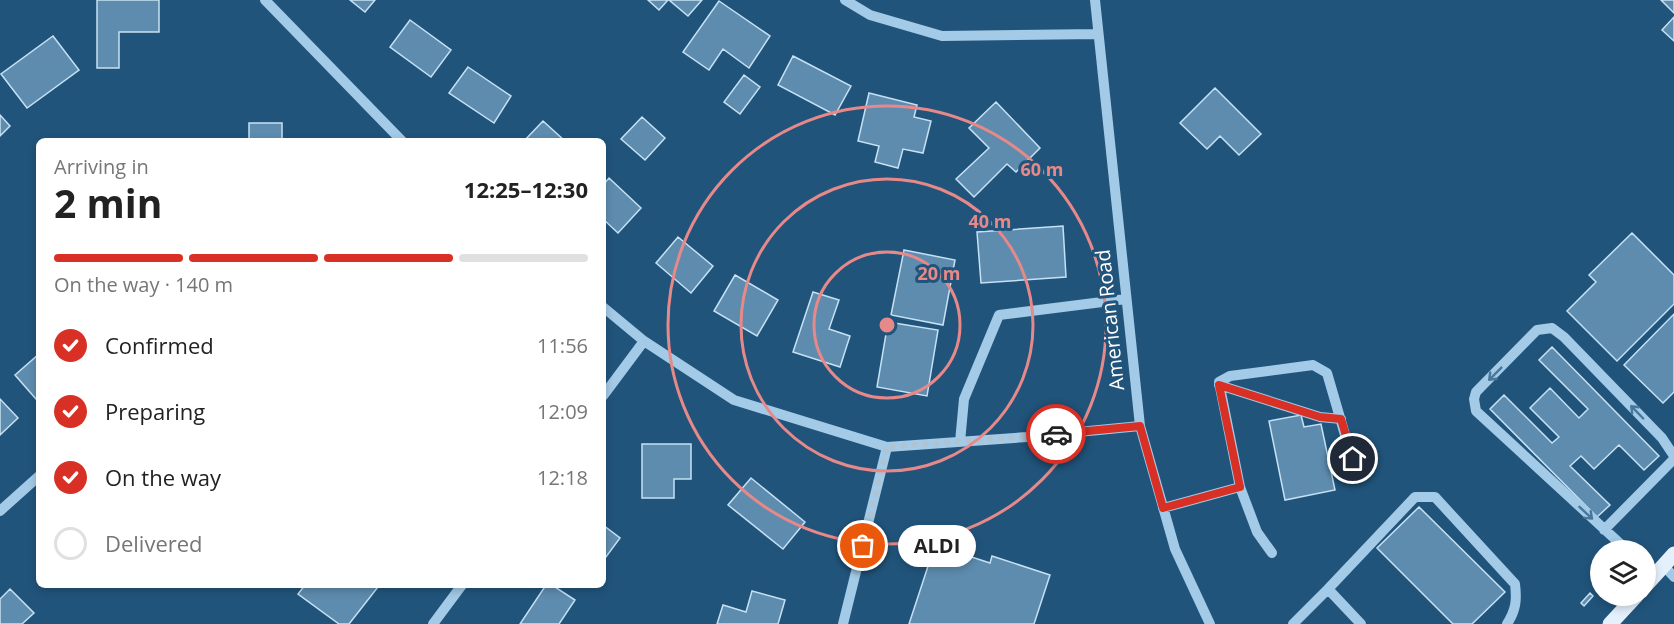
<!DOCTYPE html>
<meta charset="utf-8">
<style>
body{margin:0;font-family:"Open Sans",sans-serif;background:#f6f6f6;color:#222;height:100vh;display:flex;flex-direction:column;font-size:22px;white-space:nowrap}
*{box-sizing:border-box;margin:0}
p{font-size:20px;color:#767676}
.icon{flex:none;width:33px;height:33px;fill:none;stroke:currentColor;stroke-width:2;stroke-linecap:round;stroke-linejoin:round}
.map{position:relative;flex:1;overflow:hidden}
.side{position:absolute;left:36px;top:138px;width:570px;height:450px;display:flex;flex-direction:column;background:#fff;border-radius:9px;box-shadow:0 3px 9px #0003}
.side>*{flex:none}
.fabs{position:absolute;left:1590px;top:540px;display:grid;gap:12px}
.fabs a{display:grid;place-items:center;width:66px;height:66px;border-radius:50%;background:#fff;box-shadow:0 3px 9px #0003;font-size:30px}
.pin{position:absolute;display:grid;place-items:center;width:51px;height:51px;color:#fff;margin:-26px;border:3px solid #fff;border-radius:50%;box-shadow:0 2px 6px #0007}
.courier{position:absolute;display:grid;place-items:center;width:60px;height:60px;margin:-30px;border:4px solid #d93025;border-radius:50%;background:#fff;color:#222;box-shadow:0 2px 8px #0007}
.bubble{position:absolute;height:42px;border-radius:21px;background:#fff;box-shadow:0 3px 9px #0003;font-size:20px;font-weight:700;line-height:42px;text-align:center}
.summary em{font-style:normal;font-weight:700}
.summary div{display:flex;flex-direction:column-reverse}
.summary{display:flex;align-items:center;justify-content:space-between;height:102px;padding:0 18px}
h1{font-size:39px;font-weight:700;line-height:45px}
.bar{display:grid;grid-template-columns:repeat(4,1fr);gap:9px 6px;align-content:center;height:72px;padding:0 18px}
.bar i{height:8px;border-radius:4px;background:#e0e0e0}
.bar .active{background:#d93025}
.bar p{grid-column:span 4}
ol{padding:0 18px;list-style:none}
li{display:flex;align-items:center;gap:18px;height:66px}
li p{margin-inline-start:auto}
li .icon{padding:6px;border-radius:50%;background:#d93025;color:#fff;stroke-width:4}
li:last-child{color:#767676}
li i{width:33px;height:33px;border:3px solid #e0e0e0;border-radius:50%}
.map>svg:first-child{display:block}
.building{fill:#5e8caf;stroke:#c6e1f4;stroke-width:1.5}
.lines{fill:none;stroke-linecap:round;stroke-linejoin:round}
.minor{stroke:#a3cae6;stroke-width:10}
.major{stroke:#e4f1fd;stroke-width:15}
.oneway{stroke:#48779b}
.done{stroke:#b1c3d1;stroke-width:6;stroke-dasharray:0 10.8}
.route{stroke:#d93025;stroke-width:8}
.ring{fill:none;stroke:#e88989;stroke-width:3}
.labels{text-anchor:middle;stroke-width:6;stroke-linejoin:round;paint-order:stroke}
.street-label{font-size:20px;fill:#fff;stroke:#21547b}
.centre{fill:#e88989;stroke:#21547b;stroke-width:3}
.ring-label{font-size:18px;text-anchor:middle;font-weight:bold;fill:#e88989;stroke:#21547b;stroke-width:6;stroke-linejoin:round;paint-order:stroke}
</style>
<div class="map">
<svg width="1674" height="624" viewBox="0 0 1674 624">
<rect width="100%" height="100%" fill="#21547b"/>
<!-- building -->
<path class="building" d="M97,0H159V32H119V68H97Z
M350,0H375L365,12Z
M648,0H668L659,10Z
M669,0H702L688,16Z
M1661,0H1674V13Z
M719,1L770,36L749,68L723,49L709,70L683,52Z
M1674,17V41L1662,30Z
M410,20L451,50L431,77L390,47Z
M53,36L79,70L27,108L1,74Z
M793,56L851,86L835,115L778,85Z
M468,67L511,96L494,123L449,93Z
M744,75L760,87L740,114L724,102Z
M1215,88L1261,134L1239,155L1220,136L1207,149L1180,123Z
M869,93L917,105L914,117L931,121L923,153L903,149L898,168L875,162L879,146L858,141Z
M996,102L1040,148L1016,172L1007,164L974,197L956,179L989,148L969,128Z
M0,115L10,126L0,136Z
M642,117L665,138L645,160L621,139Z
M543,121L565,141H524Z
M249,123H282V141H249Z
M609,178L641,208L618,233L603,219V185Z
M1063,226L1066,277L981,283L977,232Z
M1632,233L1674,275V304L1617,361L1567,311L1596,282L1589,275Z
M678,237L713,266L691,293L656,263Z
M904,250L955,260L943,325L891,315Z
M735,275L778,300L757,336L714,311Z
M813,292L839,300L829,329L850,336L840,367L793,352Z
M1674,314V392L1663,403L1624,365Z
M888,322L938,330L927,396L877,387Z
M1552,347L1659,456L1644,470L1619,445L1594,469L1581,456L1570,466L1610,505L1597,517L1490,409L1504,395L1552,443L1559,437L1530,408L1550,388L1579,418L1588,409L1539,360Z
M39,354V397L36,399L15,375Z
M0,399L18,418L0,435Z
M1301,415L1304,427L1321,424L1335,490L1285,500L1269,421Z
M642,444H691V479H674V498H642Z
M751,478L805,522L783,549L728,505Z
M1419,507L1505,592L1472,624H1453L1377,548Z
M603,525L620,538L603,561Z
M935,545L990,563L992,556L1050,575L1034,624H909Z
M305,585H375L378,587L349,624H339L298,594Z
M546,585H552L575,600L559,624H520Z
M10,589L34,613L22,624H0V599Z
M752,591L785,600L778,624H717L723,605L746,612Z
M1590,593L1593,596L1584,606L1581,603Z"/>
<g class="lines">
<!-- minor -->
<path class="minor" d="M265,0L402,141
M845,0L870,15L942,36L1098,34
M1095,0L1140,426L1175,549L1210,624
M603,307L644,341L734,400L887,447L1027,437L1140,426
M1219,385L1320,417L1341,419
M603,396L644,341
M960,442L964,399L999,315L1126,299
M1240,487L1257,532L1272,553
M1163,508L1240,487L1219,382L1230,376L1313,365L1327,373L1352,459
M0,511L39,476
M1604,530L1674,459
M1627,550L1476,411L1474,399L1476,392L1537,330L1552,328L1564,337L1662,438L1674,456
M1664,566L1674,577
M1328,589L1415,497H1435L1515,584C1517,600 1516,610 1507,624
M433,624L462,585
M843,624L887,447
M1293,624L1328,589L1361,624"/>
<!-- major -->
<path class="major" d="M1646,585L1674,554
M1610,624L1636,596"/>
</g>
<!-- one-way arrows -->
<defs><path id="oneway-shaft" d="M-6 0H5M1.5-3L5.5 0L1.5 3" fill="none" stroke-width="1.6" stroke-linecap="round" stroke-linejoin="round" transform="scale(1.5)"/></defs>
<g class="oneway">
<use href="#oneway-shaft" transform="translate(1495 374) rotate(135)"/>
<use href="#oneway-shaft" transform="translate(1637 412) rotate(-134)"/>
<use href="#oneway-shaft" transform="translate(1586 513) rotate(43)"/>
</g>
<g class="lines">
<!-- done -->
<path class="done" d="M863,546L887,447L1056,434"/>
<!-- route -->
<path class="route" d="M1056,434L1140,426L1163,508L1240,487L1219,385L1320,417L1341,419L1353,459"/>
</g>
<!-- distance rings -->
<g class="ring">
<circle cx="887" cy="325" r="73"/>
<circle cx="887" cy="325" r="146"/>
<circle cx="887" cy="325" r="219"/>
</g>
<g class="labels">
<!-- street labels -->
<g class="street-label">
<text transform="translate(1110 320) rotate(-96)" y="7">American Road</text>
</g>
</g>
<circle cx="887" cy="325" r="9" class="centre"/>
<g class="ring-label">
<text x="1042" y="176">60 m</text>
<text x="990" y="228">40 m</text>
<text x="939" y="280">20 m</text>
</g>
</svg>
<div class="fabs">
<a><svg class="icon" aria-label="layers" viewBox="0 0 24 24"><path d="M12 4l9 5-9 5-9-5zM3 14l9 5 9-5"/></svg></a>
</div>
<div class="pin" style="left:863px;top:546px;background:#ea580c"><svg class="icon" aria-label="bag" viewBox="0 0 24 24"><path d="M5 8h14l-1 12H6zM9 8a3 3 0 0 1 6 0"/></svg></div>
<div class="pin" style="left:1353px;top:459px;background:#1f2937"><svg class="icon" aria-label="home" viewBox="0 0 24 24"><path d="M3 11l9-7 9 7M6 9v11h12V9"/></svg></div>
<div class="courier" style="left:1056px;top:434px"><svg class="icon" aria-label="car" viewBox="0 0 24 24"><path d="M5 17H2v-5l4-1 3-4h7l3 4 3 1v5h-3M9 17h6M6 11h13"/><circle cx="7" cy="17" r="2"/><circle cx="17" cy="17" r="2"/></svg></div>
<div class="bubble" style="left:898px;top:525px;width:78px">ALDI</div>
<section class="side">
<div class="summary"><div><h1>2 min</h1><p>Arriving in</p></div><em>12:25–12:30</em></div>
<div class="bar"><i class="active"></i><i class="active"></i><i class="active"></i><i></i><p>On the way · 140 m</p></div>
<ol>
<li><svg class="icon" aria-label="check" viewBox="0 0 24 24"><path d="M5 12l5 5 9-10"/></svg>Confirmed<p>11:56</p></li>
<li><svg class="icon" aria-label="check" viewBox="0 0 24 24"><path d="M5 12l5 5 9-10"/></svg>Preparing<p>12:09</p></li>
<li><svg class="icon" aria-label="check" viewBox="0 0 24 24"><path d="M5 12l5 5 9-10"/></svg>On the way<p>12:18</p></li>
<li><i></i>Delivered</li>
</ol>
</section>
</div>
